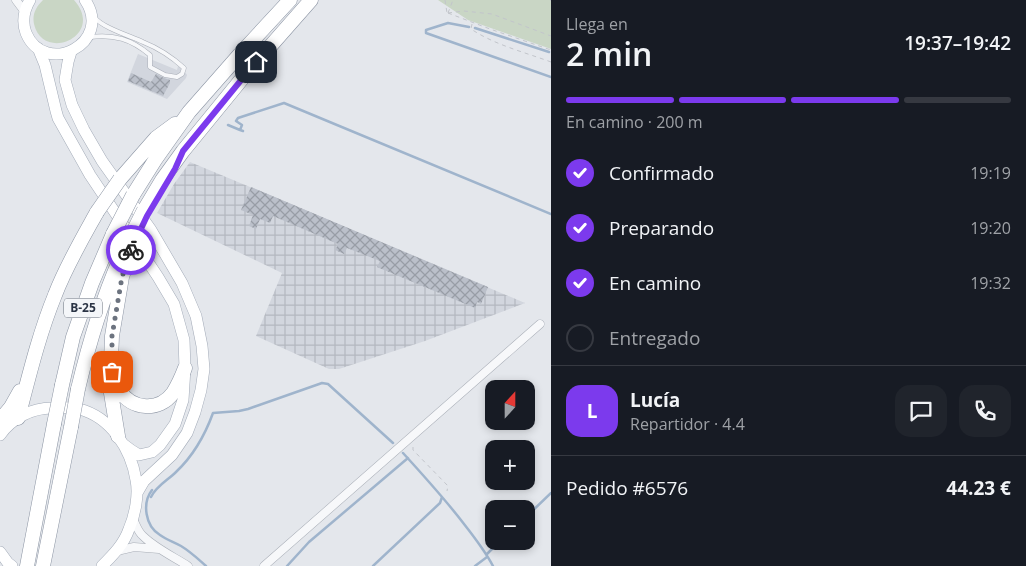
<!DOCTYPE html>
<html lang="es">
<meta charset="utf-8">
<style>
body{margin:0;font-family:"Open Sans",sans-serif;background:#20242c;color:#f1f3f6;height:100vh;display:flex;flex-direction:column;font-size:19px;white-space:nowrap}
*{box-sizing:border-box;margin:0}
p{font-size:16px;color:#9ea1a6}
.icon{flex:none;width:28px;height:28px;fill:none;stroke:currentColor;stroke-width:2;stroke-linecap:round;stroke-linejoin:round}
.map{position:relative;flex:1;overflow:hidden}
.panel{display:flex;flex-direction:column;background:#171b24;width:475px}
.panel>*{flex:none}
.needle{width:32px;rotate:21deg}
.controls{position:absolute;left:485px;top:380px;display:grid;gap:10px}
.controls a{display:grid;place-items:center;width:50px;height:50px;border-radius:10px;background:#171b24;box-shadow:0 2px 8px #0003;font-size:25px}
.pin{position:absolute;display:grid;place-items:center;width:42px;height:42px;color:#fff;margin:-21px;border-radius:10px;box-shadow:0 2px 8px #0006}
.courier{position:absolute;display:grid;place-items:center;width:50px;height:50px;margin:-25px;border:4px solid #7c3aed;border-radius:50%;background:#fff;color:#222;box-shadow:0 1px 6px #0007}
.headline em{font-style:normal;font-weight:600}
.headline div{display:flex;flex-direction:column-reverse}
.headline{display:flex;align-items:center;justify-content:space-between;height:85px;padding:0 15px}
h1{font-size:32px;font-weight:600;line-height:38px}
.bar{display:grid;grid-template-columns:repeat(4,1fr);gap:8px 5px;align-content:center;height:60px;padding:0 15px}
.bar i{height:6px;border-radius:4px;background:#363941}
.bar .current{background:#7c3aed}
.bar p{grid-column:span 4}
.line{display:flex;align-items:center;gap:12px;padding:0 15px;border-top:1px solid #363941}
.line div{flex:1}
.round{display:grid;place-items:center;flex:none;width:52px;height:52px;border-radius:15px;background:#20242c}
ol{padding:0 15px;list-style:none}
li{display:flex;align-items:center;gap:15px;height:55px}
li p{margin-inline-start:auto}
li .icon{padding:5px;border-radius:50%;background:#7c3aed;color:#fff;stroke-width:4}
li:last-child{color:#9ea1a6}
li i{width:28px;height:28px;border:2px solid #363941;border-radius:50%}
main{display:flex;flex:1;min-height:0}
.map>svg:first-child{display:block}
.built{fill:#d2d6de}
.industrial{fill:url(#industrial-grid)}
.green{fill:#c9d6c5}
.lines{fill:none;stroke-linecap:round;stroke-linejoin:round}
.stream{stroke:#9fb4cc;stroke-width:2.5}
.building{fill:url(#building-cross-hatch)}
.lane-casing{stroke:#a9aeb7;stroke-width:5}
.street-casing{stroke:#a9aeb7;stroke-width:9}
.primary-casing{stroke:#a3abb8;stroke-width:12}
.highway-casing{stroke:#8b94a3;stroke-width:15}
.path{stroke:#c2c5cb;stroke-width:1;stroke-dasharray:4 4;stroke-linecap:butt}
.lane{stroke:#f7f8fa;stroke-width:4}
.street{stroke:#f7f8fa;stroke-width:8}
.primary{stroke:#fff;stroke-width:11}
.highway{stroke:#fff;stroke-width:14}
.highway-bridge-casing{stroke:#8b94a3;stroke-width:15;stroke-linecap:butt}
.highway-bridge{stroke:#fff;stroke-width:14}
.done{stroke:#6c737f;stroke-width:5;stroke-dasharray:0 9}
.route{stroke:#7c3aed;stroke-width:6}
.labels{text-anchor:middle;stroke-width:5;stroke-linejoin:round;paint-order:stroke}
.shield{fill:#f4f6f9;stroke:#676e7b;stroke-width:1}
.shield-label{font-size:12px;font-weight:bold;fill:#2b3445}
</style>
<main>
<div class="map">
<svg width="551" height="566" viewBox="0 0 551 566">
<defs>
<pattern id="industrial-grid" width="8" height="8" patternUnits="userSpaceOnUse" patternTransform="scale(1.25)"><rect width="8" height="8" fill="#d2d6de"/><path d="M0 4h8M4 0v8" fill="none" stroke="#b4b8c0"/></pattern>
<pattern id="building-cross-hatch" width="8" height="8" patternUnits="userSpaceOnUse" patternTransform="scale(1.25)"><rect width="8" height="8" fill="#bbc0ca"/><path d="M0 0l8 8M0 8l8-8" fill="none" stroke="#989da6"/></pattern>
</defs>
<rect width="100%" height="100%" fill="#e4e7ec"/>
<!-- built -->
<path class="built" d="M138,54L177,70L178,66L185,72L187,75L186,78L167,99L127,82Z"/>
<!-- industrial -->
<path class="industrial" d="M190,162L291,204L525,303L425,341L339,369H329L256,336L282,273L157,213L174,184Z"/>
<!-- green -->
<path class="green" d="M43,0H74C106,36 43,63 34,24C32,14 36,7 43,0Z
M438,0H551V49L468,20Z"/>
<g class="lines">
<!-- stream -->
<path class="stream" d="M469,27L448,23L426,30V33L551,77
M475,28L549,52
M228,125L240,130
M243,131L240,130L242,125L236,121L238,118L284,103L551,214
M403,453C424,476 445,499 464,524C475,538 485,551 493,566
M152,490C142,503 145,526 160,535C167,540 174,542 181,546C191,552 198,559 206,566
M151,497C156,486 168,480 176,472C193,456 205,435 213,413L239,411L248,409L322,383L328,384L393,443
M526,517L551,493
M287,566L309,542L408,458
M373,566L440,503L442,497
M475,566L487,557V554L500,541"/>
</g>
<!-- building -->
<path class="building" d="M131,73L151,82L156,74L164,78L170,80V83L163,96L128,81Z
M251,187L488,287L481,304L477,302L475,308L377,267L380,261L347,248L344,254L335,250L338,244L273,216L270,223L260,219L256,229L249,226L253,215L241,210Z"/>
<g class="lines">
<defs>
<path id="lane" d="M90,37C114,34 131,39 150,55V67L165,75L177,77L182,74L184,68C172,57 158,48 143,42C130,36 103,28 94,17"/>
<path id="street" d="M16,0L25,12
M133,519C136,525 138,532 143,536C155,548 174,557 188,566
M117,551L134,547L159,549
M264,566L540,324"/>
<path id="primary" d="M30,0C24,10 22,22 26,33C45,78 114,43 85,0
M38,48L45,65L56,111L58,118L90,175L158,277L174,304L184,340L185,368L183,400L175,424L160,445L152,452L139,455L131,450L123,444
M71,52L68,62L65,80L72,105L84,130L102,161L151,230L182,283L196,316L202,346L204,369L201,390L195,412L187,433L172,455L144,481L137,493
M0,435C12,418 32,408 52,408C61,408 71,407 79,409C111,417 131,449 136,480C139,495 135,515 129,529C124,544 113,555 102,566
M0,552L8,563L12,566"/>
<path id="highway" d="M120,179L156,138L175,124
M133,195L155,160L189,112L240,54L290,0
M144,210L162,180L183,151L245,75L311,0
M113,375C115,380 117,385 119,390C132,410 159,412 173,393C178,385 182,376 185,368
M62,385L73,337L92,283L113,234
M78,389C89,343 101,302 120,259
M18,418C29,376 39,334 55,295C66,266 82,239 97,212
M0,420L11,407L20,391
M118,436L110,387L112,336L122,277L131,250
M27,566L54,424
M43,566L71,427"/>
</defs>
<!-- lane casing -->
<use href="#lane" class="lane-casing"/>
<!-- street casing -->
<use href="#street" class="street-casing"/>
<!-- primary casing -->
<use href="#primary" class="primary-casing"/>
<!-- highway casing -->
<use href="#highway" class="highway-casing"/>
<!-- path -->
<path class="path" d="M445,0L447,13
M550,0L551,1
M448,13L490,29L551,50
M448,13L464,11L492,14L551,36
M448,13L453,0
M472,24L471,29C495,45 524,52 551,62
M413,447V450L448,486L447,491"/>
<!-- lane -->
<use href="#lane" class="lane"/>
<!-- street -->
<use href="#street" class="street"/>
<!-- primary -->
<use href="#primary" class="primary"/>
<!-- highway -->
<use href="#highway" class="highway"/>
<defs>
<path id="highway-bridge" d="M97,212L120,179
M113,234L133,195
M127,244L144,210
M54,424L62,385
M71,427L78,389"/>
</defs>
<!-- highway-bridge casing -->
<use href="#highway-bridge" class="highway-bridge-casing"/>
<!-- highway-bridge -->
<use href="#highway-bridge" class="highway-bridge"/>
</g>
<g class="lines">
<!-- done -->
<path class="done" d="M112,372V336L122,277L131,250"/>
<!-- route -->
<path class="route" d="M131,250L147,216L175,169L183,151L256,62"/>
</g>
<g class="labels">
<!-- shield labels -->
<rect class="shield" x="64" y="298.5" width="38" height="19" rx="4"/>
<g class="shield-label">
<text x="83" y="312">B-25</text>
</g>
</g>
</svg>
<div class="controls">
<a><svg class="needle" viewBox="-14 -14 28 28"><path d="M0-13l5 13h-10z" fill="#e53935"/><path d="M0 13l5-13h-10z" fill="#9ea1a6"/></svg></a>
<a>+</a>
<a>−</a>
</div>
<div class="pin" style="left:112px;top:372px;background:#ea580c"><svg class="icon" aria-label="bag" viewBox="0 0 24 24"><path d="M5 8h14l-1 12H6zM9 8a3 3 0 0 1 6 0"/></svg></div>
<div class="pin" style="left:256px;top:62px;background:#1f2937"><svg class="icon" aria-label="home" viewBox="0 0 24 24"><path d="M3 11l9-7 9 7M6 9v11h12V9"/></svg></div>
<div class="courier" style="left:131px;top:250px"><svg class="icon" aria-label="bike" viewBox="0 0 24 24"><circle cx="6" cy="16" r="4"/><circle cx="18" cy="16" r="4"/><path d="M6 16l4-8h5l3 8M10 8l3 8H6M13 5h3"/></svg></div>
</div>
<section class="panel">
<div class="headline"><div><h1>2 min</h1><p>Llega en</p></div><em>19:37–19:42</em></div>
<div class="bar"><i class="current"></i><i class="current"></i><i class="current"></i><i></i><p>En camino · 200 m</p></div>
<ol>
<li><svg class="icon" aria-label="check" viewBox="0 0 24 24"><path d="M5 12l5 5 9-10"/></svg>Confirmado<p>19:19</p></li>
<li><svg class="icon" aria-label="check" viewBox="0 0 24 24"><path d="M5 12l5 5 9-10"/></svg>Preparando<p>19:20</p></li>
<li><svg class="icon" aria-label="check" viewBox="0 0 24 24"><path d="M5 12l5 5 9-10"/></svg>En camino<p>19:32</p></li>
<li><i></i>Entregado</li>
</ol>
<div class="line" style="height:90px"><b class="round" style="background:#7c3aed;color:#fff">L</b><div><b>Lucía</b><p>Repartidor · 4.4</p></div><a class="round"><svg class="icon" aria-label="chat" viewBox="0 0 24 24"><path d="M4 5h16v11H9l-5 4z"/></svg></a><a class="round"><svg class="icon" aria-label="phone" viewBox="0 0 24 24"><path d="M5 4h4l2 5-3 2q2 4 5 5l2-3 5 2v4C11 20 4 13 5 4z"/></svg></a></div>
<div class="line" style="height:65px"><div>Pedido #6576</div><b>44.23 €</b></div>
</section>
</main>
